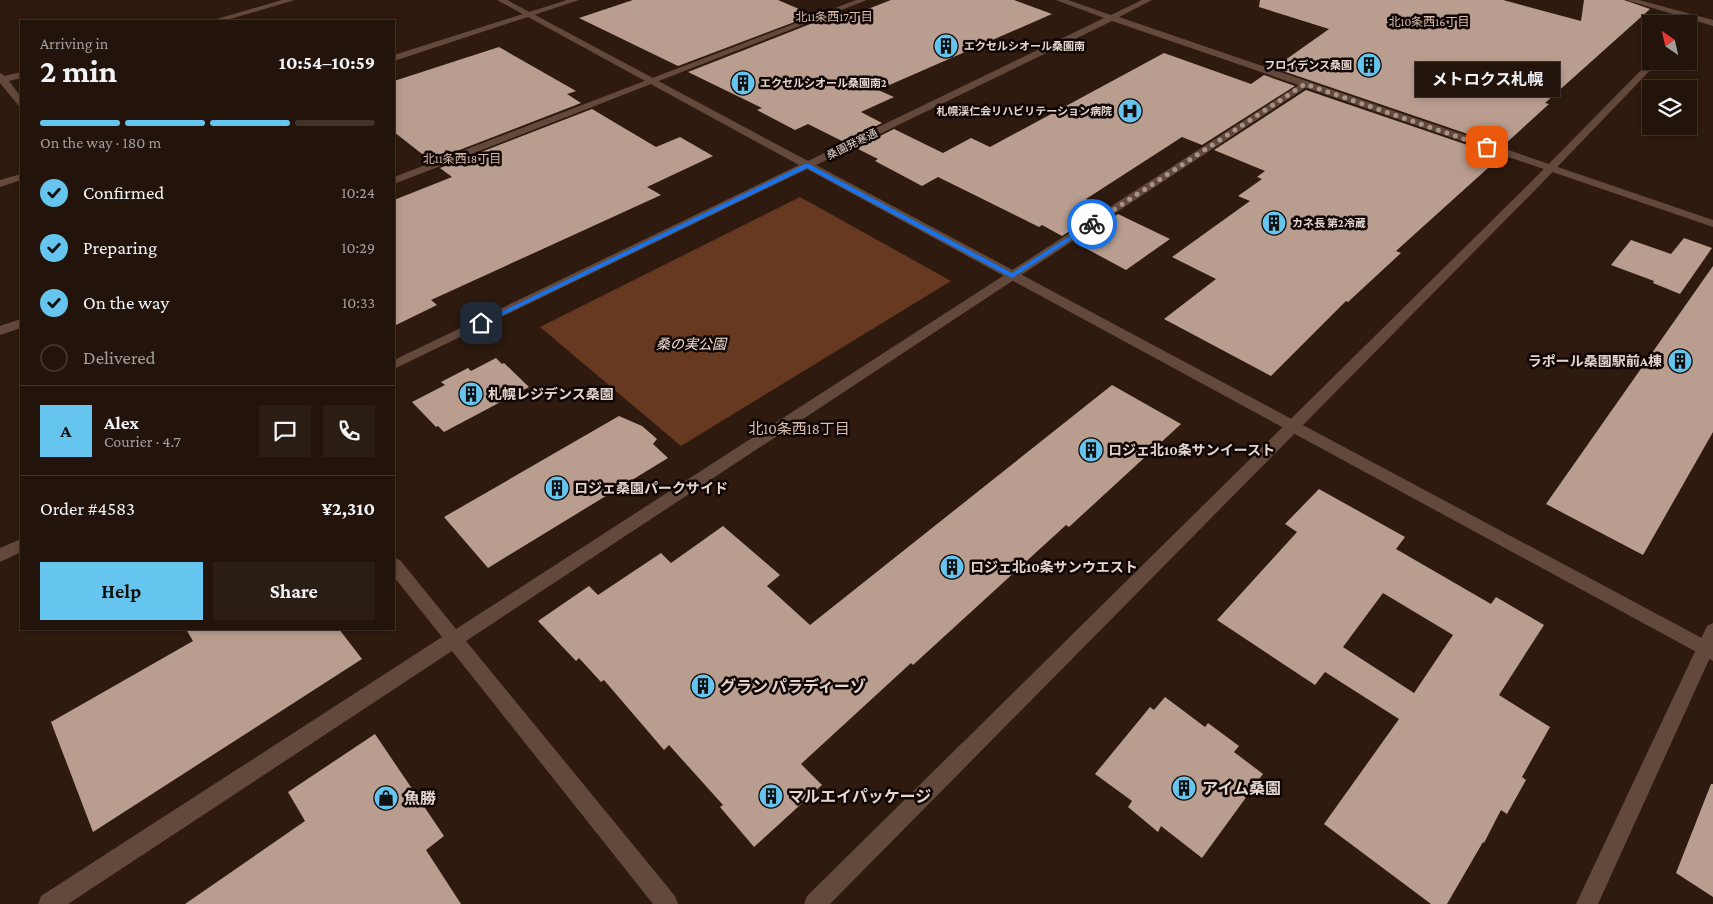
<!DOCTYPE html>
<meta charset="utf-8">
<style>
body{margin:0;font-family:"Crimson Pro","Noto Sans JP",serif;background:#2a1d14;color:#f1f3f6;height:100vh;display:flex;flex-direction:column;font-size:19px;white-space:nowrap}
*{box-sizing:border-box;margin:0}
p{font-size:16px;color:#a29e9d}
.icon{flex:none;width:28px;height:28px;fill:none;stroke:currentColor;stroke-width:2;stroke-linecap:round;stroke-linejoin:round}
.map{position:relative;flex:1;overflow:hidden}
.details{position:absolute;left:20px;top:20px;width:375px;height:610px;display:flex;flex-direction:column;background:#22140b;border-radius:0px;box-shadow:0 2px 8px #0003,0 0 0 1px #3f332c}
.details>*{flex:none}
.needle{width:32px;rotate:326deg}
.controls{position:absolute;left:1642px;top:15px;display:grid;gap:10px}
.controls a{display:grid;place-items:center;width:55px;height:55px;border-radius:0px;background:#22140b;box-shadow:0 2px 8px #0003,0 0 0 1px #3f332c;font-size:25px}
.pin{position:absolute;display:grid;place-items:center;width:42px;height:42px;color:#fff;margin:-21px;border-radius:10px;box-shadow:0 2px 8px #0006}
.courier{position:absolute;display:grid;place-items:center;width:50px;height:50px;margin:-25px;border:4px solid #1a73e8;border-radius:50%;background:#fff;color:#222;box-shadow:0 1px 6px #0007}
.bubble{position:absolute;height:35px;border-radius:0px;background:#22140b;box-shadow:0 2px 8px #0003,0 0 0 1px #3f332c;font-size:16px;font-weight:700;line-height:35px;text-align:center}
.head em{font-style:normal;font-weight:700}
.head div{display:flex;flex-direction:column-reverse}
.head{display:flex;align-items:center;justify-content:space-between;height:85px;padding:0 20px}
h1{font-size:32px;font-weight:700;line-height:38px}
.bar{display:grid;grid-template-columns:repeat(4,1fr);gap:8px 5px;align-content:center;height:60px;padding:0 20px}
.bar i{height:6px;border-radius:4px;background:#3f332c}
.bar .current{background:#65c5ef}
.bar p{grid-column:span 4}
.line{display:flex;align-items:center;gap:12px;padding:0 20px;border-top:1px solid #3f332c}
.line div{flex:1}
.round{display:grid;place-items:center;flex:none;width:52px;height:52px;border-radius:0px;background:#2a1d14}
ol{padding:0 20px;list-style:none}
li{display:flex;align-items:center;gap:15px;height:55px}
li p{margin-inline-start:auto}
li .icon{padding:5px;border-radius:50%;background:#65c5ef;color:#111;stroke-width:4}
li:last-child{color:#a29e9d}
li i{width:28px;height:28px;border:2px solid #3f332c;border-radius:50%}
.button{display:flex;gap:10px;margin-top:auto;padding:10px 20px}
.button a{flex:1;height:58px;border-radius:0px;background:#65c5ef;color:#111;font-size:20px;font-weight:700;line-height:58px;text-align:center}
.button a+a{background:#2a1d14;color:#f1f3f6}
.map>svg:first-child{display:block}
.green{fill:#663920}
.building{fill:#b99e90;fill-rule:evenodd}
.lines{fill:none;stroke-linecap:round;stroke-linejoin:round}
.minor{fill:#63493b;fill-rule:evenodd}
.tertiary{fill:#63493b;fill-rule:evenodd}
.route{fill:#1a73e8}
.done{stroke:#a4948a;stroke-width:5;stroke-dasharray:0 9}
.labels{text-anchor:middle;stroke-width:5;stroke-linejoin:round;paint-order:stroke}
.far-poi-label{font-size:11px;font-weight:bold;fill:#e3d5cd;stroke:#100704;text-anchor:start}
.far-street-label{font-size:11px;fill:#e3d5cd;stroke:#100704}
.far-neighbourhood-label{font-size:12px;fill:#d8bcad;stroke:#100704}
.park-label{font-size:14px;font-style:italic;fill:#f2dfd5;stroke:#100704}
.poi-label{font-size:14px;font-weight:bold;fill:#e3d5cd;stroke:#100704;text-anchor:start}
.neighbourhood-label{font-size:15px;fill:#d8bcad;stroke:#100704}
.near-poi-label{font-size:16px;font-weight:bold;fill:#e3d5cd;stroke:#100704;text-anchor:start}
</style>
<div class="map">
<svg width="1713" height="904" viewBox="0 0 1713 904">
<rect width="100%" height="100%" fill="#2e1a0f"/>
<!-- green -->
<path class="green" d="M800,197L951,281L681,446L540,327Z"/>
<!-- building -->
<path class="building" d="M633,0H778L813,15L678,66L579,18Z
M891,0H1014L1052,14L878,90L894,97L861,112L882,123L844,142L808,124L795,130L757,110L762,108L688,72L823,19L832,23Z
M1260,0H1503L1581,21L1584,0H1624L1650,9L1545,103L1549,104L1503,146L1274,68L1329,29L1259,7Z
M499,47L576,91L567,94L581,103L431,161L394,132V81Z
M1164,53L1251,84L1264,75L1295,86L1202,145L1182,137L1086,199L1105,208L1062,236L1042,225L1039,227L938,177L922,186L875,161L878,159L856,148L894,129L943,153L971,138L990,147Z
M1306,90L1494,154L1482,166L1488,168L1396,251L1401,253L1348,302L1346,301L1271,376L1164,319L1216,279L1172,257L1250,201L1238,196L1262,179L1257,177L1265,171L1214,150Z
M592,109L656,147L680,137L713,156L647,187L661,195L431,300L437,305L394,326V200L452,177L440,168Z
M1118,214L1170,239L1126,270L1074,242Z
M1684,238L1712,248L1680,294L1653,283L1654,281L1611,265L1631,240L1671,254Z
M1713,266V432L1643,555L1546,504Z
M496,358L502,364L504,363L529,387L444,432L438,426L436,427L412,402L445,385L441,382L468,368L471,371Z
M1112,385L1181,424L1069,527L1066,525L913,665L911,663L801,764L822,785L754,847L720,807L723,805L669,745L664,750L604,680L601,682L579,658L576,661L538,621L589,586L598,595L661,553L671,563L723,526L780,575L767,586L810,625Z
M619,416L642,426L657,439L653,444L668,458L488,568L444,517Z
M1319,489L1405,537L1396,549L1491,604L1496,597L1544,625L1499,695L1550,727L1522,777L1526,780L1507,814L1501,810L1484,843L1483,842L1447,904H1431L1324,824L1399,719L1325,672L1315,685L1217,620L1297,532L1285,524ZM1383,593L1453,635L1414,693L1343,647Z
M186,629H339L362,659L93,832L51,722L193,641Z
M1165,697L1205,727L1208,723L1239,746L1234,752L1263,774L1202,858L1161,826L1158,832L1128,807L1132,801L1095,774L1150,707L1154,710Z
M375,734L444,836L426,850L461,904H185L305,821L288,792Z
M1711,784H1713V897L1676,873Z"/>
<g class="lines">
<!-- minor -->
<path class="minor" d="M282,0H295L223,21H210Z
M567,0H579L394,61V55Z
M856,0H867L394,184V177Z
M1692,17L1699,19L1692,27H1689V24H1686Z
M1651,60V61H1659L1540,185L830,904H804L807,896L1532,181Z
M21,72V78L9,81L21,97V106L18,105L0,83V73L5,76Z
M1305,81L1310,84L1308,86L466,641L675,896L678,904H653L452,651L68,904H38L41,896L442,637L394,577V558L400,560L456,629Z
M21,174V180L0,187V180Z
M21,319V328L0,335V326Z
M1713,623V651L1598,904H1576L1707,626Z"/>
<!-- tertiary -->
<path class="tertiary" d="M497,0H507L808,161L1104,18L1056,0H1068L1111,15L1142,0H1152L1119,17L1713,220V227L1112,21L816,165L1713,644V661L807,169L394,369V360L799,165Z
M1626,0H1639L1713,20V26Z
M21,539V552L0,562V548Z"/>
</g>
<!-- route -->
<path class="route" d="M805,164H809L1012,273L1090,223L1095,224L1012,278L807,168L484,324L478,323Z"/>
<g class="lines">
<!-- done -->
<path class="done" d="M1092,224L1305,84L1487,147"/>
</g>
<!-- icons -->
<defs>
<symbol id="building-disc" viewBox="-11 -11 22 22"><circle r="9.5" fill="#65c5ef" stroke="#100704"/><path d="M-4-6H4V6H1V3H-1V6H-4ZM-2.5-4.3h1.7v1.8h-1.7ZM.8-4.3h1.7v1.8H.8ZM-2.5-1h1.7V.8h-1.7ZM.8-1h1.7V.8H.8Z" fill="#111"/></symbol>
<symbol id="hospital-disc" viewBox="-11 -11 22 22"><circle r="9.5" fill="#65c5ef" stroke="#100704"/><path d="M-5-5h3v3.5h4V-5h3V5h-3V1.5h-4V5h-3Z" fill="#111"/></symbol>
<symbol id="shop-disc" viewBox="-11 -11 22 22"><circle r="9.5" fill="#65c5ef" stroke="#100704"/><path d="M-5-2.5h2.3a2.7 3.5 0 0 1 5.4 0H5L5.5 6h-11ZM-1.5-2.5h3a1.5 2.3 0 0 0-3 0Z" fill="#111"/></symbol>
</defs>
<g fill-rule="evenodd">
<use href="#building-disc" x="932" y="32" width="28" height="28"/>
<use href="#building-disc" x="1355" y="51" width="28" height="28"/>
<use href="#building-disc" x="729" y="69" width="28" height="28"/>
<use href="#hospital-disc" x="1116" y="97" width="28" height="28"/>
<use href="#building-disc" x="1260" y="209" width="28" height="28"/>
<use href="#building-disc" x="1666" y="347" width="28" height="28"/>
<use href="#building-disc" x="457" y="380" width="28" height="28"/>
<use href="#building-disc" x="1077" y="436" width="28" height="28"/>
<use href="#building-disc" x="543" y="474" width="28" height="28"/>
<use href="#building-disc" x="938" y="553" width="28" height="28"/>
<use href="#building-disc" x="689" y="672" width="28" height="28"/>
<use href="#building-disc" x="1170" y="774" width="28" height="28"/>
<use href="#building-disc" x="757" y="782" width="28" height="28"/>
<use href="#shop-disc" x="372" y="784" width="28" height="28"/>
</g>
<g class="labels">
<!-- far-poi labels -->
<g class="far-poi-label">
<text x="964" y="50">エクセルシオール桑園南</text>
<text x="1352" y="69" text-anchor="end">フロイデンス桑園</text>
<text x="760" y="87">エクセルシオール桑園南2</text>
<text x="1112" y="115" text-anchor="end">札幌渓仁会リハビリテーション病院</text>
<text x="1292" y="227">カネ長 第2冷蔵</text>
</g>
<!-- far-street labels -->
<g class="far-street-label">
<text transform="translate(852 144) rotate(-26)" y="4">桑園発寒通</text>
</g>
<!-- far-neighbourhood labels -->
<g class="far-neighbourhood-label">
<text x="834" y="21">北11条西17丁目</text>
<text x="1429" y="26">北10条西16丁目</text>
<text x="462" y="163">北11条西18丁目</text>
</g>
<!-- park labels -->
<g class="park-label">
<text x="691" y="349">桑の実公園</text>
</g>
<!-- poi labels -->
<g class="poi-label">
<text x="1662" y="366" text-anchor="end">ラポール桑園駅前A棟</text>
<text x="488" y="399">札幌レジデンス桑園</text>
<text x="1108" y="455">ロジェ北10条サンイースト</text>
<text x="574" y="493">ロジェ桑園パークサイド</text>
<text x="970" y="572">ロジェ北10条サンウエスト</text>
</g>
<!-- neighbourhood labels -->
<g class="neighbourhood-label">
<text x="799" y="434">北10条西18丁目</text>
</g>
<!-- near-poi labels -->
<g class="near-poi-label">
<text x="720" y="692">グラン パラディーゾ</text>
<text x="1202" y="794">アイム桑園</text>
<text x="788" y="802">マルエイパッケージ</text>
<text x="404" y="804">魚勝</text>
</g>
</g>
</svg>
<div class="controls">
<a><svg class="needle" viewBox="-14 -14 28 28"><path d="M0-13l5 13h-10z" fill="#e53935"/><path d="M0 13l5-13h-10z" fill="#a29e9d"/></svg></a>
<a><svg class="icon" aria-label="layers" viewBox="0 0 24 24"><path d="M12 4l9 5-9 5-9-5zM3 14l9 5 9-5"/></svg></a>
</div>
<div class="pin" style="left:1487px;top:147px;background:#ea580c"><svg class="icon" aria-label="bag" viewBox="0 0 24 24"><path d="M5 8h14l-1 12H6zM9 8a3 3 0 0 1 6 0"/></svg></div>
<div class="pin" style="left:481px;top:323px;background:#1f2937"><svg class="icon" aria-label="home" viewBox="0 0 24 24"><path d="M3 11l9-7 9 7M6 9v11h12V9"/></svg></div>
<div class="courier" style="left:1092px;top:224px"><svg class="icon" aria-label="bike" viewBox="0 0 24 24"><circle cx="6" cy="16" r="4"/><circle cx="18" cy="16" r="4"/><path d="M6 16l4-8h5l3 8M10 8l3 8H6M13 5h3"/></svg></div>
<div class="bubble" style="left:1415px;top:62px;width:145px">メトロクス札幌</div>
<section class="details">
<div class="head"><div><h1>2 min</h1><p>Arriving in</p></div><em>10:54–10:59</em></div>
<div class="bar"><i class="current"></i><i class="current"></i><i class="current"></i><i></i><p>On the way · 180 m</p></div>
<ol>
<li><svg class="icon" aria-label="check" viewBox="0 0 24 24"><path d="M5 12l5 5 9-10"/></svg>Confirmed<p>10:24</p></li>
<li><svg class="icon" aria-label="check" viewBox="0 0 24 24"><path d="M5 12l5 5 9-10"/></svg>Preparing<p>10:29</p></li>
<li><svg class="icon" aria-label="check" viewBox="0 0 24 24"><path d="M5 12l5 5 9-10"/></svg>On the way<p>10:33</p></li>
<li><i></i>Delivered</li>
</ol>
<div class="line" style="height:90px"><b class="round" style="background:#65c5ef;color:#111">A</b><div><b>Alex</b><p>Courier · 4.7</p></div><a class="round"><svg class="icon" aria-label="chat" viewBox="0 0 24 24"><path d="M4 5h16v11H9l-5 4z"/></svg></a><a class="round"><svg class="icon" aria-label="phone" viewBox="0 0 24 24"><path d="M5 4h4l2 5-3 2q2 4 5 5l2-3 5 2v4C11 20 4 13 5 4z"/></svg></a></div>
<div class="line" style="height:65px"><div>Order #4583</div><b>¥2,310</b></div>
<div class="button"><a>Help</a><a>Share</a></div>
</section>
</div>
